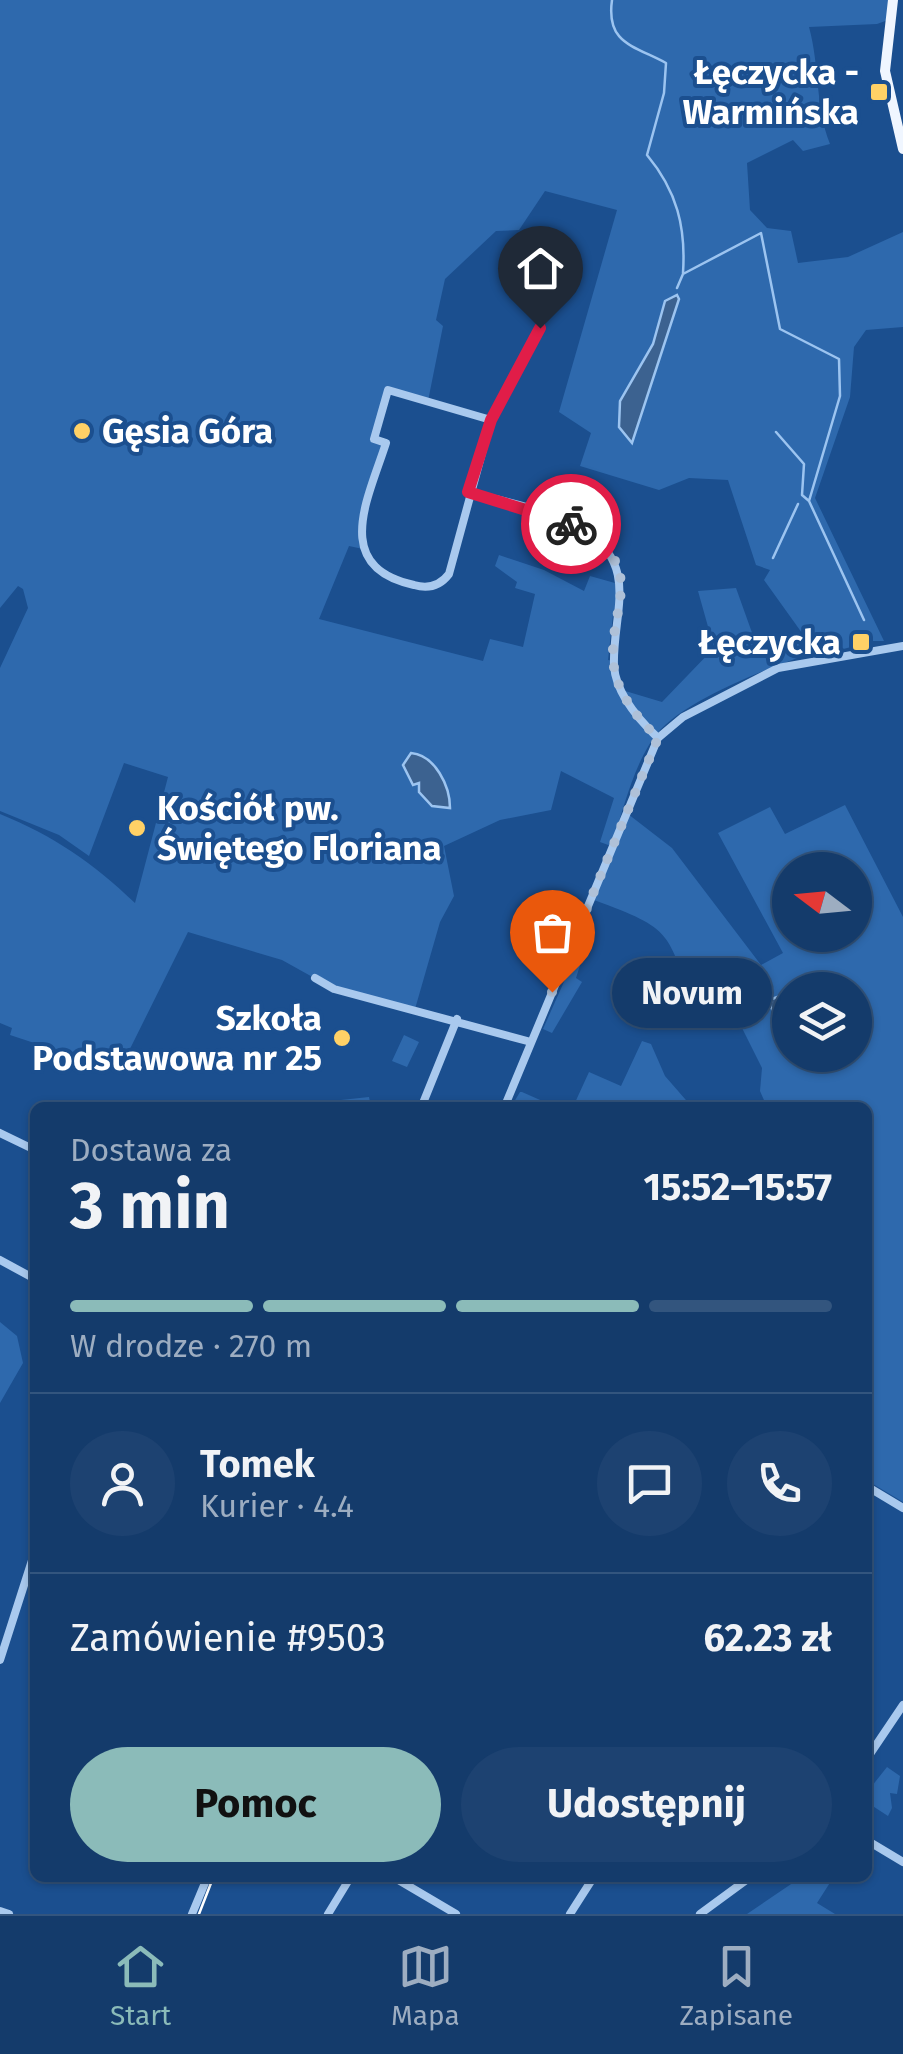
<!DOCTYPE html>
<html lang="pl">
<meta charset="utf-8">
<style>
body{margin:0;font-family:"Fira Sans",sans-serif;background:#1d4271;color:#f1f3f6;height:100vh;display:flex;flex-direction:column;font-size:38px;white-space:nowrap}
*{box-sizing:border-box;margin:0}
p{font-size:32px;color:#9dadc1}
.icon{flex:none;width:55px;height:55px;fill:none;stroke:currentColor;stroke-width:2;stroke-linecap:round;stroke-linejoin:round}
.map{position:relative;flex:1;overflow:hidden}
.panel{position:absolute;left:30px;top:1102px;width:842px;height:780px;display:flex;flex-direction:column;background:#143b6b;border-radius:15px;box-shadow:0 2px 8px #0004,0 0 0 2px #33557e}
.panel>*{flex:none}
.needle{width:65px;rotate:286deg}
.tools{position:absolute;left:772px;top:852px;display:grid;gap:20px}
.tools a{display:grid;place-items:center;width:100px;height:100px;border-radius:50%;background:#143b6b;box-shadow:0 2px 8px #0004,0 0 0 2px #33557e;font-size:50px}
.pin{position:absolute;display:grid;place-items:center;width:85px;height:85px;color:#fff;margin:-102px -42px;border-radius:50% 50% 50% 0;rotate:-45deg;box-shadow:0 0 10px #0007}
.pin .icon{rotate:45deg}
.courier{position:absolute;display:grid;place-items:center;width:100px;height:100px;margin:-50px;border:8px solid #e11d48;border-radius:50%;background:#fff;color:#222;box-shadow:0 2px 12px #0007}
.bubble{position:absolute;height:70px;border-radius:35px;background:#143b6b;box-shadow:0 2px 8px #0004,0 0 0 2px #33557e;font-size:32px;font-weight:700;line-height:70px;text-align:center}
.head em{font-style:normal;font-weight:700}
.head div{display:flex;flex-direction:column-reverse}
.head{display:flex;align-items:center;justify-content:space-between;height:170px;padding:0 40px}
h1{font-size:65px;font-weight:700;line-height:75px}
.bar{display:grid;grid-template-columns:repeat(4,1fr);gap:15px 10px;align-content:center;height:120px;padding:0 40px}
.bar i{height:12px;border-radius:8px;background:#33557e}
.bar .on{background:#8bbbb9}
.bar p{grid-column:span 4}
.line{display:flex;align-items:center;gap:25px;padding:0 40px;border-top:2px solid #33557e}
.line div{flex:1}
.round{display:grid;place-items:center;flex:none;width:105px;height:105px;border-radius:52px;background:#1d4271}
.cta{display:flex;gap:20px;margin-top:auto;padding:20px 40px}
.cta a{flex:1;height:115px;border-radius:60px;background:#8bbbb9;color:#111;font-size:40px;font-weight:700;line-height:115px;text-align:center}
.cta a+a{background:#1d4271;color:#f1f3f6}
.dock{display:flex;justify-content:space-around;align-items:center;height:140px;border-top:2px solid #33557e;background:#143b6b;font-size:28px;color:#9dadc1}
.dock a{display:grid;justify-items:center;gap:5px}
.dock .on{color:#8bbbb9}
.map>svg:first-child{display:block}
.green{fill:#2e69ad;fill-rule:evenodd}
.water{fill:#3c6290;stroke:#9cc4f0;stroke-width:2.5}
.lines{fill:none;stroke-linecap:round;stroke-linejoin:round}
.stream{stroke:#9cc4f0;stroke-width:2.5}
.minor{stroke:#a9c9ee;stroke-width:8}
.major{stroke:#f0f6ff;stroke-width:10}
.tram{stroke:#fff;stroke-width:2.5}
.done{stroke:#afc1d8;stroke-width:10;stroke-dasharray:0 18}
.route{stroke:#e11d48;stroke-width:12}
.poi-dot{fill:#ffd166;stroke:#1b4f8f;stroke-width:4}
.labels{text-anchor:middle;stroke-width:8;stroke-linejoin:round;paint-order:stroke}
.poi-label{font-size:35px;font-weight:bold;fill:#fff;stroke:#1b4f8f;text-anchor:end}
</style>
<div class="map">
<svg width="903" height="1914" viewBox="0 0 903 1914">
<rect width="100%" height="100%" fill="#1b4f8f"/>
<!-- green -->
<path class="green" d="M0,0H891L888,20L877,24L809,27C820,67 815,106 830,144L803,151L793,140L747,163L750,210L767,228L791,231L798,263L848,257L903,232V327L866,330L854,347L850,397L815,498L884,641H851V647C836,652 820,650 806,655C766,669 676,703 653,739C632,769 623,812 611,846L600,842L614,798L561,771L551,810L500,820L444,846L454,896L440,922L415,1009L334,989L282,960L188,932L119,1071L10,1035L12,1028L0,1023V814C54,836 93,863 135,903L168,777L124,763L89,856L59,835L0,811V668L28,608L23,589L18,586L0,608ZM545,191L617,210L559,412L591,433L580,466L659,490L689,478L728,480L756,565L770,570L764,580L807,640L760,655L736,588L698,591L714,648L662,702L622,690L614,661L608,660L613,615H620L622,585L590,576L584,591L544,570L499,555L495,566L517,582L515,588L535,594L523,647L490,639L483,661L319,619L349,546L363,549L365,513L386,443L374,439L389,390L428,401L443,326L436,320L445,279L496,231L519,230Z
M845,805L903,917V1502L868,1481V1108L767,1107L760,1091L762,1068L725,994L694,1008C666,931 675,930 594,900L628,814L672,848L761,965L783,953L718,833L770,807L785,834ZM790,870H855V935H790ZM790,990H855V1055H790Z
M587,930L590,934L576,978L582,982L552,1033L543,1029Z
M404,1035L419,1042L407,1067L392,1061Z
M642,1041L651,1044L665,1076L692,1107H573L589,1072L621,1086Z
M520,1092H522L556,1107H511Z
M369,1097L371,1107H323L322,1102Z
M0,1322L17,1336L23,1363L0,1403Z
M887,1767L900,1776L897,1794L890,1793L892,1808L888,1816L868,1803V1796L873,1795L868,1791Z
M800,1878H833L817,1903L835,1914H747Z"/>
<!-- water -->
<path class="water" d="M677,295L679,299L632,443L619,427L620,401L653,344L665,301Z
M411,753C435,755 450,786 450,808L432,806L419,792V783L413,785L403,765Z
M780,996L790,1004L787,1031L770,1006L772,999Z"/>
<g class="lines">
<!-- stream -->
<path class="stream" d="M612,0C606,43 632,45 666,63L664,93L647,155C677,191 686,227 683,273
M677,288L683,274L761,233L780,329L839,359L840,396L809,501L864,620
M776,432L804,464L802,495L809,501
M773,558L798,504"/>
<!-- minor -->
<path class="minor" d="M491,420L388,390L374,439L386,443C368,499 331,567 414,585C428,589 440,586 449,574L491,420L539,329L559,265
M468,492C507,503 551,509 586,532C640,567 612,615 614,666C616,693 639,720 658,738
M315,978L334,989L531,1042
M421,1108L457,1019
M504,1108L658,738L683,717L778,668L903,646
M0,1133L35,1150
M0,1260L35,1279
M868,1487L903,1508
M0,1660L35,1551
M868,1757L903,1705
M868,1841L903,1862
M395,1878L456,1914
M0,1911L9,1914
M192,1914L207,1878
M328,1914L350,1878
M570,1914L593,1878
M700,1914L749,1878"/>
<!-- major -->
<path class="major" d="M893,0L885,71L903,149"/>
<!-- tram -->
<path class="tram" d="M199,1914L213,1878"/>
</g>
<g class="lines">
<!-- done -->
<path class="done" d="M552,992L658,738C640,721 621,698 615,673C602,611 658,568 571,524"/>
<!-- route -->
<path class="route" d="M540,328L491,420L468,492L571,524"/>
</g>
<!-- markers -->
<g class="poi-dot">
<rect x="869" y="82" width="20" height="20" rx="5"/>
<circle cx="82" cy="431" r="10"/>
<rect x="851" y="632" width="20" height="20" rx="5"/>
<circle cx="137" cy="828" r="10"/>
<circle cx="342" cy="1038" r="10"/>
</g>
<g class="labels">
<!-- poi labels -->
<g class="poi-label">
<text x="859" y="84">Łęczycka -<tspan x="859" dy="40">Warmińska</tspan></text>
<text x="102" y="443" text-anchor="start">Gęsia Góra</text>
<text x="841" y="654">Łęczycka</text>
<text x="157" y="820" text-anchor="start">Kościół pw.<tspan x="157" dy="40">Świętego Floriana</tspan></text>
<text x="322" y="1030">Szkoła<tspan x="322" dy="40">Podstawowa nr 25</tspan></text>
</g>
</g>
</svg>
<div class="tools">
<a><svg class="needle" viewBox="-14 -14 28 28"><path d="M0-13l5 13h-10z" fill="#e53935"/><path d="M0 13l5-13h-10z" fill="#9dadc1"/></svg></a>
<a><svg class="icon" aria-label="layers" viewBox="0 0 24 24"><path d="M12 4l9 5-9 5-9-5zM3 14l9 5 9-5"/></svg></a>
</div>
<div class="pin" style="left:552px;top:992px;background:#ea580c"><svg class="icon" aria-label="bag" viewBox="0 0 24 24"><path d="M5 8h14l-1 12H6zM9 8a3 3 0 0 1 6 0"/></svg></div>
<div class="pin" style="left:540px;top:328px;background:#1f2937"><svg class="icon" aria-label="home" viewBox="0 0 24 24"><path d="M3 11l9-7 9 7M6 9v11h12V9"/></svg></div>
<div class="courier" style="left:571px;top:524px"><svg class="icon" aria-label="bike" viewBox="0 0 24 24"><circle cx="6" cy="16" r="4"/><circle cx="18" cy="16" r="4"/><path d="M6 16l4-8h5l3 8M10 8l3 8H6M13 5h3"/></svg></div>
<div class="bubble" style="left:612px;top:958px;width:160px">Novum</div>
<section class="panel">
<div class="head"><div><h1>3 min</h1><p>Dostawa za</p></div><em>15:52–15:57</em></div>
<div class="bar"><i class="on"></i><i class="on"></i><i class="on"></i><i></i><p>W drodze · 270 m</p></div>
<div class="line" style="height:180px"><a class="round"><svg class="icon" aria-label="person" viewBox="0 0 24 24"><circle cx="12" cy="8" r="4"/><path d="M4 21q1-7 8-7t8 7"/></svg></a><div><b>Tomek</b><p>Kurier · 4.4</p></div><a class="round"><svg class="icon" aria-label="chat" viewBox="0 0 24 24"><path d="M4 5h16v11H9l-5 4z"/></svg></a><a class="round"><svg class="icon" aria-label="phone" viewBox="0 0 24 24"><path d="M5 4h4l2 5-3 2q2 4 5 5l2-3 5 2v4C11 20 4 13 5 4z"/></svg></a></div>
<div class="line" style="height:130px"><div>Zamówienie #9503</div><b>62.23 zł</b></div>
<div class="cta"><a>Pomoc</a><a>Udostępnij</a></div>
</section>
</div>
<nav class="dock">
<a class="on"><svg class="icon" aria-label="home" viewBox="0 0 24 24"><path d="M3 11l9-7 9 7M6 9v11h12V9"/></svg>Start</a>
<a><svg class="icon" aria-label="map" viewBox="0 0 24 24"><path d="M3 6l6-2 6 2 6-2v14l-6 2-6-2-6 2zM9 4v14M15 6v14"/></svg>Mapa</a>
<a><svg class="icon" aria-label="saved" viewBox="0 0 24 24"><path d="M7 4h10v16l-5-4-5 4z"/></svg>Zapisane</a>
</nav>
